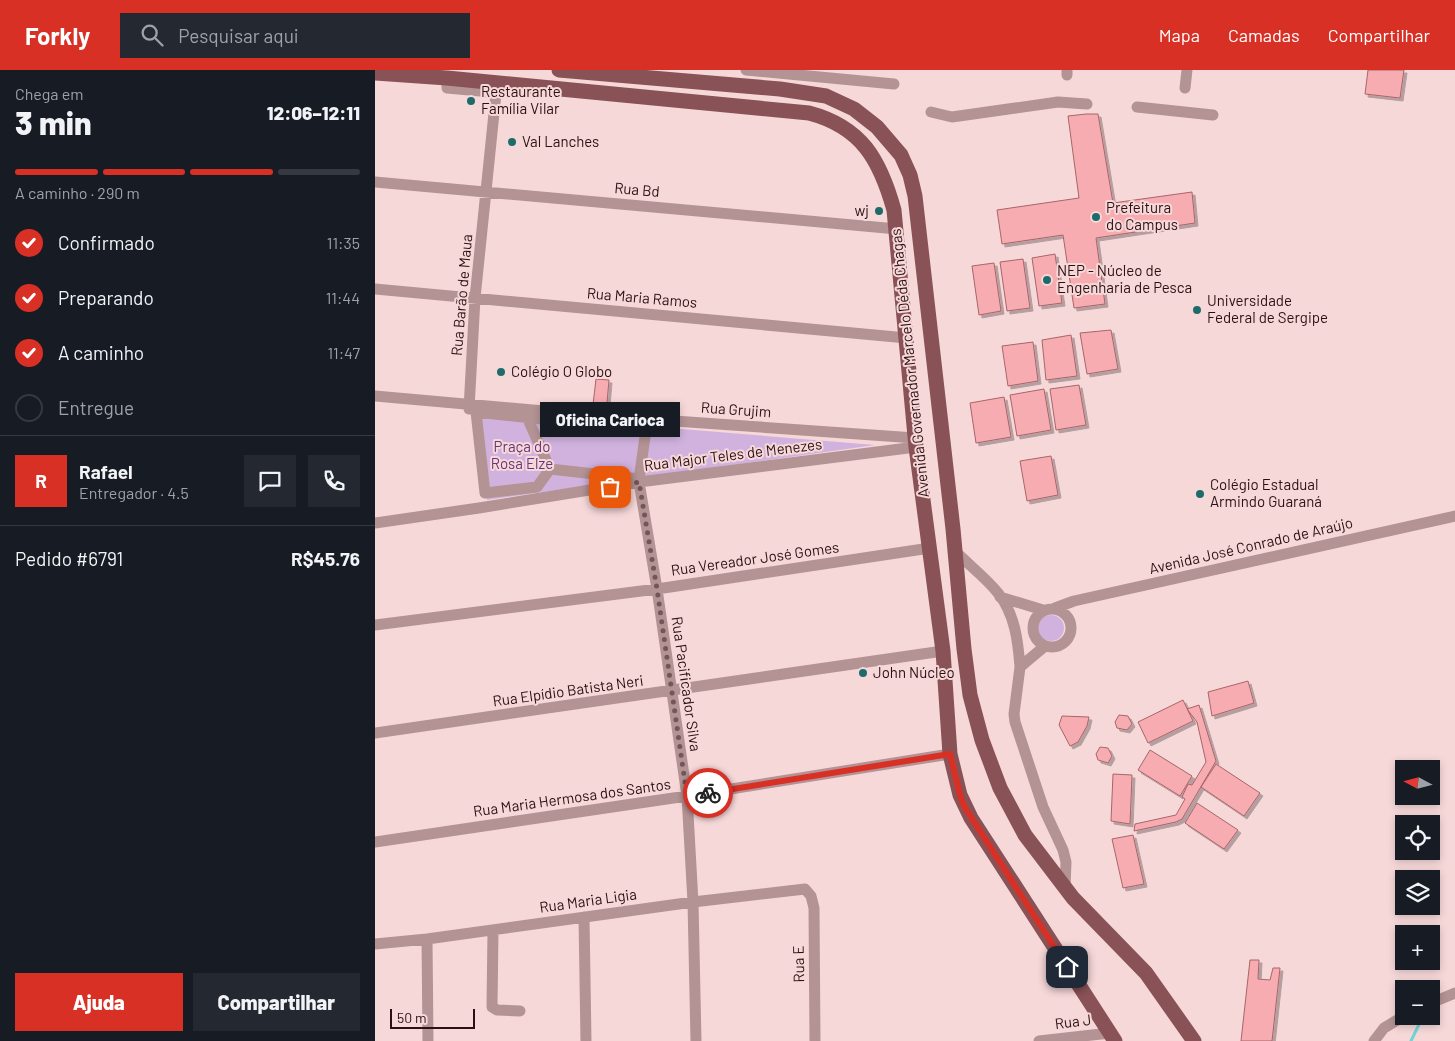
<!DOCTYPE html>
<html lang="pt">
<meta charset="utf-8">
<style>
body{margin:0;font-family:Barlow,sans-serif;background:#242831;color:#f1f3f6;height:100vh;display:flex;flex-direction:column;font-size:19px;white-space:nowrap}
*{box-sizing:border-box;margin:0}
p{font-size:16px;color:#9ea1a6}
.icon{flex:none;width:28px;height:28px;fill:none;stroke:currentColor;stroke-width:2;stroke-linecap:round;stroke-linejoin:round}
.map{position:relative;flex:1;overflow:hidden}
.panel{display:flex;flex-direction:column;background:#171b24;width:375px}
.panel>*{flex:none}
.needle{width:32px;rotate:277deg}
.fabs{position:absolute;left:1020px;top:690px;display:grid;gap:10px}
.fabs a{display:grid;place-items:center;width:45px;height:45px;border-radius:0px;background:#171b24;box-shadow:0 2px 8px #0003;font-size:25px}
.scale{position:absolute;left:15px;bottom:12px;width:85px;box-sizing:border-box;padding-left:5px;border:2px solid #2b1013;border-top:0;font-size:14px;line-height:18px;white-space:nowrap;color:#2b1013;-webkit-text-stroke:4px #f7d8d9;paint-order:stroke}
.pin{position:absolute;display:grid;place-items:center;width:42px;height:42px;color:#fff;margin:-21px;border-radius:10px;box-shadow:0 2px 8px #0006}
.courier{position:absolute;display:grid;place-items:center;width:50px;height:50px;margin:-25px;border:4px solid #d93025;border-radius:50%;background:#fff;color:#222;box-shadow:0 1px 6px #0007}
.bubble{position:absolute;height:35px;border-radius:0px;background:#171b24;box-shadow:0 2px 8px #0003;font-size:16px;font-weight:800;line-height:35px;text-align:center}
.head em{font-style:normal;font-weight:800}
.head div{display:flex;flex-direction:column-reverse}
.head{display:flex;align-items:center;justify-content:space-between;height:85px;padding:0 15px}
h1{font-size:32px;font-weight:800;line-height:38px}
.bar{display:grid;grid-template-columns:repeat(4,1fr);gap:8px 5px;align-content:center;height:60px;padding:0 15px}
.bar i{height:6px;border-radius:4px;background:#363941}
.bar .selected{background:#d93025}
.bar p{grid-column:span 4}
.line{display:flex;align-items:center;gap:12px;padding:0 15px;border-top:1px solid #363941}
.line div{flex:1}
.round{display:grid;place-items:center;flex:none;width:52px;height:52px;border-radius:0px;background:#242831}
ol{padding:0 15px;list-style:none}
li{display:flex;align-items:center;gap:15px;height:55px}
li p{margin-inline-start:auto}
li .icon{padding:5px;border-radius:50%;background:#d93025;color:#fff;stroke-width:4}
li:last-child{color:#9ea1a6}
li i{width:28px;height:28px;border:2px solid #363941;border-radius:50%}
.primary-button{display:flex;gap:10px;margin-top:auto;padding:10px 15px}
.primary-button a{flex:1;height:58px;border-radius:0px;background:#d93025;color:#fff;font-size:20px;font-weight:800;line-height:58px;text-align:center}
.primary-button a+a{background:#242831;color:#f1f3f6}
header{display:flex;align-items:center;gap:30px;box-sizing:border-box;height:70px;padding:0 25px;background:#d93025;color:#fff}
header strong{font-size:24px}
nav{display:flex;gap:28px;margin-inline-start:auto;font-size:18px}
.search{width:350px;height:45px;background:#242831;display:flex;align-items:center;gap:12px;box-sizing:border-box;padding:0 18px;border-radius:0px;color:#9ea1a6;font-size:19px}
main{display:flex;flex:1;min-height:0}
.map>svg:first-child{display:block}
.green{fill:#d1b2df}
.lines{fill:none;stroke-linecap:round;stroke-linejoin:round}
.stream{stroke:#70d5d5;stroke-width:3}
.building{fill:#f6acb0;stroke:#a86569;filter:url(#shadow)}
.street{stroke:#b49394;stroke-width:11}
.primary{stroke:#895256;stroke-width:15}
.done{stroke:#725658;stroke-width:5;stroke-dasharray:0 9}
.route{stroke:#d93025;stroke-width:6}
.poi-dot{fill:#1e6b6b;stroke:#f7d8d9;stroke-width:2}
.labels{text-anchor:middle;stroke-width:4;stroke-linejoin:round;paint-order:stroke}
.poi-label{font-size:15px;fill:#2b1013;stroke:#f7d8d9;text-anchor:start}
.street-label{font-size:15px;fill:#2b1013;stroke:#f7d8d9}
.park-label{font-size:15px;fill:#68357c;stroke:#f7d8d9}
</style>
<header>
<strong>Forkly</strong>
<div class="search"><svg class="icon" aria-label="search" viewBox="0 0 24 24"><circle cx="10" cy="10" r="6"/><path d="M15 15l6 6"/></svg>Pesquisar aqui</div>
<nav><a>Mapa</a><a>Camadas</a><a>Compartilhar</a></nav>
</header>
<main>
<section class="panel">
<div class="head"><div><h1>3 min</h1><p>Chega em</p></div><em>12:06–12:11</em></div>
<div class="bar"><i class="selected"></i><i class="selected"></i><i class="selected"></i><i></i><p>A caminho · 290 m</p></div>
<ol>
<li><svg class="icon" aria-label="check" viewBox="0 0 24 24"><path d="M5 12l5 5 9-10"/></svg>Confirmado<p>11:35</p></li>
<li><svg class="icon" aria-label="check" viewBox="0 0 24 24"><path d="M5 12l5 5 9-10"/></svg>Preparando<p>11:44</p></li>
<li><svg class="icon" aria-label="check" viewBox="0 0 24 24"><path d="M5 12l5 5 9-10"/></svg>A caminho<p>11:47</p></li>
<li><i></i>Entregue</li>
</ol>
<div class="line" style="height:90px"><b class="round" style="background:#d93025;color:#fff">R</b><div><b>Rafael</b><p>Entregador · 4.5</p></div><a class="round"><svg class="icon" aria-label="chat" viewBox="0 0 24 24"><path d="M4 5h16v11H9l-5 4z"/></svg></a><a class="round"><svg class="icon" aria-label="phone" viewBox="0 0 24 24"><path d="M5 4h4l2 5-3 2q2 4 5 5l2-3 5 2v4C11 20 4 13 5 4z"/></svg></a></div>
<div class="line" style="height:65px"><div>Pedido #6791</div><b>R$45.76</b></div>
<div class="primary-button"><a>Ajuda</a><a>Compartilhar</a></div>
</section>
<div class="map">
<svg width="1080" height="971" viewBox="0 0 1080 971">
<defs>
<filter id="shadow"><feDropShadow dx="3" dy="3" stdDeviation="0" flood-color="#0004"/></filter>
</defs>
<rect width="100%" height="100%" fill="#f7d8d9"/>
<!-- green -->
<path class="green" d="M101,342L500,375L112,430Z
M663 558a13 13 0 1 1 26 0a13 13 0 1 1-26 0Z"/>
<g class="lines">
<!-- stream -->
<path class="stream" d="M1036,971L1048,946"/>
</g>
<!-- building -->
<path class="building" d="M993,0H1029L1025,28L990,24Z
M711,44H723L738,133L817,122L820,153L721,168L730,234L699,238L688,165L627,174L622,140L704,128L693,46Z
M680,184L687,233L664,236L657,188Z
M648,189L655,238L632,241L625,192Z
M619,193L626,241L604,245L597,196Z
M736,260L743,299L712,304L705,263Z
M696,265L702,306L671,310L667,270Z
M658,272L663,311L633,316L627,276Z
M221,309L234,310L231,344L217,343Z
M704,315L711,355L681,360L675,319Z
M669,319L676,360L642,366L635,325Z
M629,327L636,367L601,373L595,333Z
M676,386L683,425L652,431L645,391Z
M873,611L879,633L837,646L833,622Z
M808,630L818,651L773,673L763,652Z
M824,635L841,691L807,749L801,752L759,761L760,754L801,745L810,729L807,727L813,714L817,715L831,692L822,652L812,639Z
M744,645L753,646L757,654L752,660L742,658L740,652Z
M687,646L714,647L712,656L703,672L695,676L684,655Z
M725,677L733,678L737,686L733,693L723,690L721,684Z
M775,680L817,706L805,726L763,700Z
M841,694L885,723L869,746L826,717Z
M738,704L757,705L755,754L736,751Z
M822,733L863,760L849,779L810,753Z
M758,765L769,814L748,818L737,769Z
M875,890H884L883,909L895,910L898,898H905L897,971H866Z"/>
<g class="lines">
<!-- street -->
<path class="street" d="M371,0L519,14
M692,5V0
M72,8V18L127,23
M810,18L812,0
M762,37L838,45
M556,42L577,47L683,32L712,34
M0,112L522,159
M0,219L532,268
M0,326L214,345L540,368
M94,339L100,228L122,14
M101,342L271,360L264,409L175,399L162,417L110,423Z
M152,347L175,399
M264,412L282,519L312,726L318,832L321,971
M0,453L104,438L264,412L541,377
M581,482C594,495 611,508 623,523C640,544 643,571 645,597
M625,527L668,540
M680,538L699,531L1080,446
M658 558a19 19 0 1 1 38 0a19 19 0 1 1-38 0Z
M0,555L282,519L555,478
M670,576L645,597L639,644L640,652L668,737L688,780L691,792L690,817
M0,663L568,581
M0,772L312,726L575,684
M209,847L211,971
M118,860L117,937L122,940L145,941
M52,869L53,971
M0,874L52,869L318,832L430,819L436,826L439,838L440,971
M1056,933L1080,923
M664,971L735,963
M999,971L1009,958L1029,946"/>
<!-- primary -->
<path class="primary" d="M184,0L405,19L451,26L479,39L502,57L526,85L535,105L540,126L578,459L589,579L595,625L607,670L625,718L650,765L698,828L771,903L819,971
M0,3L72,8L434,43C487,57 505,90 519,140L541,377L568,581L575,684L585,725L596,748L740,971"/>
</g>
<g class="lines">
<!-- done -->
<path class="done" d="M235,417L264,412L282,519L312,726L333,723"/>
<!-- route -->
<path class="route" d="M333,723L575,684L585,725L589,736L692,897"/>
</g>
<!-- markers -->
<g class="poi-dot">
<circle cx="96" cy="31" r="5"/>
<circle cx="137" cy="72" r="5"/>
<circle cx="504" cy="141" r="5"/>
<circle cx="721" cy="147" r="5"/>
<circle cx="672" cy="210" r="5"/>
<circle cx="822" cy="240" r="5"/>
<circle cx="126" cy="302" r="5"/>
<circle cx="825" cy="424" r="5"/>
<circle cx="488" cy="603" r="5"/>
</g>
<g class="labels">
<!-- poi labels -->
<g class="poi-label">
<text x="106" y="27">Restaurante<tspan x="106" dy="17">Família Vilar</tspan></text>
<text x="147" y="77">Val Lanches</text>
<text x="731" y="143">Prefeitura<tspan x="731" dy="17">do Campus</tspan></text>
<text x="494" y="146" text-anchor="end">wj</text>
<text x="682" y="206">NEP - Núcleo de<tspan x="682" dy="17">Engenharia de Pesca</tspan></text>
<text x="832" y="236">Universidade<tspan x="832" dy="17">Federal de Sergipe</tspan></text>
<text x="136" y="307">Colégio O Globo</text>
<text x="835" y="420">Colégio Estadual<tspan x="835" dy="17">Armindo Guaraná</tspan></text>
<text x="498" y="608">John Núcleo</text>
</g>
<!-- street labels -->
<g class="street-label">
<text transform="translate(262 120) rotate(5)" y="5">Rua Bd</text>
<text transform="translate(87 225) rotate(-85)" y="5">Rua Barão de Maua</text>
<text transform="translate(267 228) rotate(5)" y="5">Rua Maria Ramos</text>
<text transform="translate(535 293) rotate(-96)" y="5">Avenida Governador Marcelo Déda Chagas</text>
<text transform="translate(361 340) rotate(4)" y="5">Rua Grujim</text>
<text transform="translate(358 385) rotate(-7)" y="5">Rua Major Teles de Menezes</text>
<text transform="translate(876 476) rotate(-13)" y="5">Avenida José Conrado de Araújo</text>
<text transform="translate(380 489) rotate(-8)" y="5">Rua Vereador José Gomes</text>
<text transform="translate(311 614) rotate(82)" y="5">Rua Pacificador Silva</text>
<text transform="translate(193 621) rotate(-8)" y="5">Rua Elpídio Batista Neri</text>
<text transform="translate(197 728) rotate(-8)" y="5">Rua Maria Hermosa dos Santos</text>
<text transform="translate(213 831) rotate(-8)" y="5">Rua Maria Ligia</text>
<text transform="translate(424 894) rotate(-91)" y="5">Rua E</text>
<text transform="translate(698 952) rotate(-7)" y="5">Rua J</text>
</g>
<!-- park labels -->
<g class="park-label">
<text x="147" y="382">Praça do<tspan x="147" dy="17">Rosa Elze</tspan></text>
</g>
</g>
</svg>
<div class="fabs">
<a><svg class="needle" viewBox="-14 -14 28 28"><path d="M0-13l5 13h-10z" fill="#e53935"/><path d="M0 13l5-13h-10z" fill="#9ea1a6"/></svg></a>
<a><svg class="icon" aria-label="locate" viewBox="0 0 24 24"><circle cx="12" cy="12" r="6"/><path d="M12 2v4M12 18v4M2 12h4M18 12h4"/></svg></a>
<a><svg class="icon" aria-label="layers" viewBox="0 0 24 24"><path d="M12 4l9 5-9 5-9-5zM3 14l9 5 9-5"/></svg></a>
<a>+</a>
<a>−</a>
</div>
<div class="scale">50 m</div>
<div class="pin" style="left:235px;top:417px;background:#ea580c"><svg class="icon" aria-label="bag" viewBox="0 0 24 24"><path d="M5 8h14l-1 12H6zM9 8a3 3 0 0 1 6 0"/></svg></div>
<div class="pin" style="left:692px;top:897px;background:#1f2937"><svg class="icon" aria-label="home" viewBox="0 0 24 24"><path d="M3 11l9-7 9 7M6 9v11h12V9"/></svg></div>
<div class="courier" style="left:333px;top:723px"><svg class="icon" aria-label="bike" viewBox="0 0 24 24"><circle cx="6" cy="16" r="4"/><circle cx="18" cy="16" r="4"/><path d="M6 16l4-8h5l3 8M10 8l3 8H6M13 5h3"/></svg></div>
<div class="bubble" style="left:165px;top:332px;width:140px">Oficina Carioca</div>
</div>
</main>
